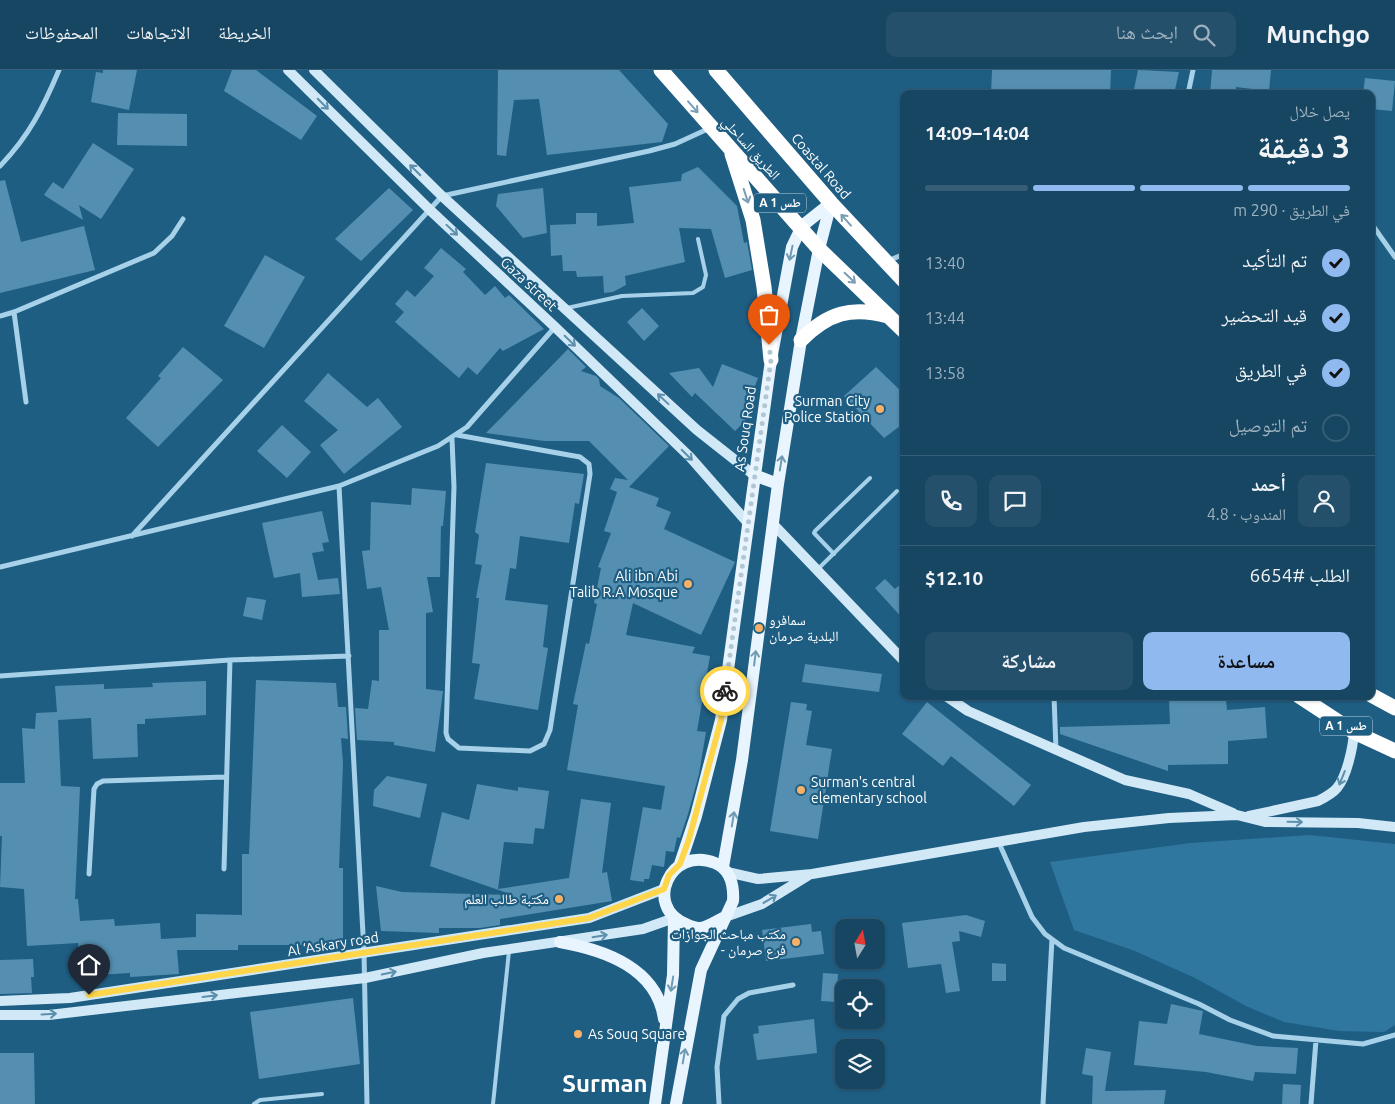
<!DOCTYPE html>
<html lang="ar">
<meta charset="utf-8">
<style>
body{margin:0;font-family:Ubuntu,"Noto Naskh Arabic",sans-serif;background:#24506b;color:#f1f3f6;direction:rtl;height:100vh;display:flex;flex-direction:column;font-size:19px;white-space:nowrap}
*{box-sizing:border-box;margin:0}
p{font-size:16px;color:#9eb1be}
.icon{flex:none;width:28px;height:28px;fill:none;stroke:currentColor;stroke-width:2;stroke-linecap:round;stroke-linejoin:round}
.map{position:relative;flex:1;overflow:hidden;direction:ltr}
.side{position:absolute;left:900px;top:20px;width:475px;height:610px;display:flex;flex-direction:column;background:#174662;border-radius:10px;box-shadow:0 1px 4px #0004,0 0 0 1px #365e77;direction:rtl}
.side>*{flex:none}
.needle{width:32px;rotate:11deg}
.controls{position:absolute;left:835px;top:849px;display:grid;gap:10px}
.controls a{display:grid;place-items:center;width:50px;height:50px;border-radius:10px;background:#174662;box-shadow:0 1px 4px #0004,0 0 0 1px #365e77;font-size:25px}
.pin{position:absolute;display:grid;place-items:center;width:42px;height:42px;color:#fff;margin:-51px -21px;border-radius:50% 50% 50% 0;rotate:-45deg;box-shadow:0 0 5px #0007}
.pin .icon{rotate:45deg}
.courier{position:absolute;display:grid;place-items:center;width:50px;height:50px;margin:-25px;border:4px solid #ffd54a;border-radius:50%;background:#fff;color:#222;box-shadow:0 1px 6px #0007}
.head em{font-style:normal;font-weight:700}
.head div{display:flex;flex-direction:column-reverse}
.head{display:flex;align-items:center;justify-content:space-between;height:85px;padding:0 25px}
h1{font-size:32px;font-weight:700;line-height:38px}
.bar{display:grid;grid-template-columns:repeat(4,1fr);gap:8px 5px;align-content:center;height:60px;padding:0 25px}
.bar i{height:6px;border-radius:4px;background:#365e77}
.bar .active{background:#90b9f0}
.bar p{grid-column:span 4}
.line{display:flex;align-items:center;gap:12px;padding:0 25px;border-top:1px solid #365e77}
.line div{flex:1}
.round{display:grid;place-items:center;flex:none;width:52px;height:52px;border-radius:10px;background:#24506b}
ol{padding:0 25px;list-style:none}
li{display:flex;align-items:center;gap:15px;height:55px}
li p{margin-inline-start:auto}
li .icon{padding:5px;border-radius:50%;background:#90b9f0;color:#111;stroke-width:4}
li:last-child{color:#9eb1be}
li i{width:28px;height:28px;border:2px solid #365e77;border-radius:50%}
.button{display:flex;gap:10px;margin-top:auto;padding:10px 25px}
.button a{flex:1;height:58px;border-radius:10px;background:#90b9f0;color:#111;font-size:20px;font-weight:700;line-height:58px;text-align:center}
.button a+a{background:#24506b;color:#f1f3f6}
header{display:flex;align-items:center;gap:30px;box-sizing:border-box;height:70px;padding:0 25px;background:#174662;border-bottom:1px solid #365e77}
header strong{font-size:24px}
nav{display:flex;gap:28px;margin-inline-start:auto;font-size:18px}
.search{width:350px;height:45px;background:#24506b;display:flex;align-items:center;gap:12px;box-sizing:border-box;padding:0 18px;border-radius:10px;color:#9eb1be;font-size:19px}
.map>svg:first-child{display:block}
.green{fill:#2f779f}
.building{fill:#548fb1}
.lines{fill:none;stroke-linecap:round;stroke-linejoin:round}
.lane{stroke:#a6d1e9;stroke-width:4}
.street{stroke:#a6d1e9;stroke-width:5}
.secondary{stroke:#d1e9f7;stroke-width:10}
.primary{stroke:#e9f5fe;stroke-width:12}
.highway{stroke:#fff;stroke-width:15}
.oneway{stroke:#5d8fac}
.oneway2{stroke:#799eb5}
.oneway3{stroke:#709ab4}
.done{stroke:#b1c7d4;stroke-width:5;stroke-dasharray:0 9}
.route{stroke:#ffd54a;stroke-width:6}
.poi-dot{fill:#f7b167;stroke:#1f5e83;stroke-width:2}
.labels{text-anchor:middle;stroke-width:4.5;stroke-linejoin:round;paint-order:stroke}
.shield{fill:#1f5e83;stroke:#bccfda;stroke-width:1}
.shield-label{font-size:12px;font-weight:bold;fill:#fff}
.street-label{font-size:14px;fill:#fff;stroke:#1f5e83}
.poi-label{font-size:14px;fill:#fff;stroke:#1f5e83;text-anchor:end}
.town-label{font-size:24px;font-weight:bold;fill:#fff;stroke:#1f5e83}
</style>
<header>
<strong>Munchgo</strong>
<div class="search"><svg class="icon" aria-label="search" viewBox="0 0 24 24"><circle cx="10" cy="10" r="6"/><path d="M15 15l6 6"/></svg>ابحث هنا</div>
<nav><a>الخريطة</a><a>الاتجاهات</a><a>المحفوظات</a></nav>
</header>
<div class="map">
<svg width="1395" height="1034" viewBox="0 0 1395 1034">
<rect width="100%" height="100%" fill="#1f5e83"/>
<!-- green -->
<path class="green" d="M1310,765L1395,774V955L1384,962L1339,961L1284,952L1246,936L1195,908L1135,881L1074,860L1050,792L1190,773Z"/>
<!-- building -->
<path class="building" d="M103,0H137L129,40L91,32L96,2L103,3Z
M232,0H256L317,46L301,70L224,21Z
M498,0H619L668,54L662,72L547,85L539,29L514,30L506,86L497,85Z
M992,0H1111L1110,24H991Z
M1138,0L1179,2L1174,24H1133Z
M1212,0H1271L1269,21L1236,17V24H1210Z
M1365,8L1395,11L1392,41L1371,39V24H1363Z
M118,43L187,44V76L117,75Z
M93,73L134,99L101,149L79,135L83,150L44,125L53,112L63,119Z
M698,97L737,136L744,173L747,172L752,200L725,208L711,159L679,158L685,192L625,206L626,215L613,222L604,223L603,206L577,207L576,201H563L562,185L551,186L550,155L576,154V143H597V156L634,153L629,117L681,111L682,104Z
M5,110L21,172L84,156L95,200L0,223V111Z
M389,118L413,140L361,191L335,169Z
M543,118L547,163L523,168L496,136L498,124Z
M441,178L466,199L463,202L485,225L495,216L505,228L509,225L544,259L503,281L500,278L477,305L468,297L459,308L395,252L404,242L395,234L407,220L415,227L434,206L424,198Z
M265,185L305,207L264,278L224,256Z
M642,238L659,256L644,271L627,252Z
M183,277L223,310L158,377L126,348L161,308L158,306Z
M568,279L586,297L581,301L596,306L599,309L600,316L619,328L669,376L629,417L659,428L656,436L671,442L664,459L735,492L701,565L633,533L626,565L695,577L692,583L710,586L697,661L706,662L699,704L688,744L680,768L677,767L674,782L666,781L664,797L652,795L649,809H644V812L630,810L643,737L661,740L665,716L567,700L578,635L573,634L586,573L589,574L597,534L594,533L601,498L598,497L611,463L604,461L617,422L610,419L615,408L628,410L589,371H544L486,363Z
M722,294L758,308L743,348L746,350L735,361L695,323L692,327L669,303L699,298L713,317Z
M876,297L904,324V353L884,368L844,326Z
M328,303L367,337L378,328L402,357L344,404L320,375L338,360L304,331Z
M282,355L311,382L287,408L257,381Z
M486,393L584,404L579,434L575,433L569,473L520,466L516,499L510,498L505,530L548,535L543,577L548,578L538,640L474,629L480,594L472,593L479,528H476L482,495L475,494L479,465L475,462Z
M412,418L446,421L443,456H441L440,507H427L433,542L426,543V619L443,621L435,682L394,675V672L357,670L355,638L368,639L372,610L379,611V560H389L381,517L367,519L362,481L370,480L371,432L411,435Z
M322,441L329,472L322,473L324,481L312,483L318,510L338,508L340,524L302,527L300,503L274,508L262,453Z
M885,509L895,519L904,511V550L875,518Z
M247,527L266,530L262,550L243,546Z
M805,594L882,604L879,622L802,612Z
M256,610L336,613L338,637H346L348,669L341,668L343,693L339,798H343V875H238V880H177L179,904L130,907V903L96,905V914L81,915L78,873L27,876L24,819L0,817L2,766H0V713H25L22,658L35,659L36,643L57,642L55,616L104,614V619L153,617L152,613L206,611V645L145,649V654H137L138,687L93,689L91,648L58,650L61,716L80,717L75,829H78L80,851L114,849L115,856L160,853L161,869L196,867V844L242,845V784H249Z
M1169,628H1184V631L1226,629L1227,640L1265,637L1267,668L1228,671V694L1168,695V701L1060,664V657L1170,654Z
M791,632L807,634L806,640L812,641L806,675L832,679L818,769L770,761Z
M927,632L1031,715L1014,736L951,686L943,696L902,664Z
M387,706L427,714L420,748L373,736L374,720Z
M477,714L518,721V717L549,721L544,759L535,758L533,774L504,772L498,819L569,808L581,729L611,733L602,803L607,802L612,831L500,849V855L480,858H439V863L381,861L376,816L402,822L513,825L430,796L442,742L469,750Z
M966,845L985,851L981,867L959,861L960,871L952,872L960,921L946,923L941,894L908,898L902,853Z
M811,854L812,862L821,861L824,884L766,891L762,860Z
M33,889L34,907H31L32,923L0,924V890Z
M992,893L1006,894V911H992Z
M823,903L838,904L836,932L821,931Z
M353,928L360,994L259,1009L250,942Z
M1171,934L1203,941L1199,964L1257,976L1298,978L1296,1004L1255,1002L1253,1011L1206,1002L1134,995L1139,951L1167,954Z
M814,949L817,983L757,990L753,964L759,963L758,956Z
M1086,978L1111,982L1105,1021L1166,1020L1164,1034H1092L1093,1006L1082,1004Z
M0,983H34L35,1034H0Z
M1283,1014L1301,1015L1300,1034H1282Z"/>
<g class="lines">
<!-- lane -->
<path class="lane" d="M567,238L622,226L693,223L703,217L706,205L698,169
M834,484L814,463L815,461L870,408
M818,499L897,421
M254,1034L260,1030L322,1024
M493,1034L509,881"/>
<!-- street -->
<path class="street" d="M1188,24L1193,0
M0,96C29,66 43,38 59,0
M1371,153L1395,187
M888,191L904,184
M14,242L26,332
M0,246L14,242L154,183L172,166L183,149
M452,369L454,417L446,663L448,669L459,678L530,681L544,674L550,660L590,404L589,394L580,387L457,365
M339,416L364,883L367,1034
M132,466L442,126L649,81L675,74L710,58
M0,497L339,416L438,376L467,357L555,257
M0,606L230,590L349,586
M1054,626L1056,680
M999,773L1032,847L1045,864L1064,878L1199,934L1230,950L1273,966L1363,974L1395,965
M224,799L230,590
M89,804L94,719L97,714L103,711L225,707
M719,1034L717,997L724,946L738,929L749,923L793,915
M1043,1034L1052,869
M1311,1034L1316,970"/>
<!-- secondary -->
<path class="secondary" d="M288,0L431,141L555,257L690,387L747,452
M314,0L442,126L697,360L754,405
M773,454L904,591
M946,626L968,641L1125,710L1189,724L1233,743
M1249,746L1318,731C1324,728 1332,724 1337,718C1347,706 1353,677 1354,662
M727,802L758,809L812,804L1084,757L1169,748L1237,745L1265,752L1358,753L1395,757
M725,847L762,834L809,805
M0,931L70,928L589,848L664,819
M0,945H49L365,908L483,883L643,859L674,848"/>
<!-- primary -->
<path class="primary" d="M754,405L778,414
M680,794L696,746L721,650L771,290L792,177L802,156L831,133
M723,797L742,690L778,414L801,270L819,179L831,133
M560,872C605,880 657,898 664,949
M655,1034L673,905L674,848
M676,1034L701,900L733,831C734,815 730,799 715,793C670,775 643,837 686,854C690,856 696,858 701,858C708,857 718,850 725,847"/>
<!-- highway -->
<path class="highway" d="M661,0L819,179L904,261
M716,0L831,133L904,211
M732,84L753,150L764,217L771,290
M801,270C828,243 851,236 888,246
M1371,625L1395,638
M1299,626L1354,662L1395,681"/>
</g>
<!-- one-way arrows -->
<defs><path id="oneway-shaft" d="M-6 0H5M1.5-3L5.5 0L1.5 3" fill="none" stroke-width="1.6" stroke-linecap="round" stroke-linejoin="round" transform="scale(1.25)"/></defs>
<g class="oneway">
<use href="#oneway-shaft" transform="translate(323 34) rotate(45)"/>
<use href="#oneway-shaft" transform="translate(415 100) rotate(-135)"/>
<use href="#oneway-shaft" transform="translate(452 160) rotate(43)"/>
<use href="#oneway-shaft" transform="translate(570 271) rotate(44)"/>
<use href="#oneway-shaft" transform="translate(663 329) rotate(-137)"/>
<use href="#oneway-shaft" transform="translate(687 385) rotate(45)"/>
<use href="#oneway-shaft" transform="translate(1342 708) rotate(112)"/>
<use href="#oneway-shaft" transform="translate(1295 752) rotate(1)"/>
<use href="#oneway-shaft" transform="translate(770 829) rotate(-31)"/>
<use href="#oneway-shaft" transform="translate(600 866) rotate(-9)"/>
<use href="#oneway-shaft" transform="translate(389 903) rotate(-12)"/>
<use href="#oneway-shaft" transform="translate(210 926) rotate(-7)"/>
<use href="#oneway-shaft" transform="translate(49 944) rotate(-3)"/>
</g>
<g class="oneway2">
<use href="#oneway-shaft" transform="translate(693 37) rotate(49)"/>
<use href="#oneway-shaft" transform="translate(746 126) rotate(72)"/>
<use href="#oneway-shaft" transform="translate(846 150) rotate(-132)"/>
<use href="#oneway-shaft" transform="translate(850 208) rotate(44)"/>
</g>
<g class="oneway3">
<use href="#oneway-shaft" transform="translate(791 183) rotate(102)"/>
<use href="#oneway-shaft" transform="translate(781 393) rotate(-81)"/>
<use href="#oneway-shaft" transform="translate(755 588) rotate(-83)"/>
<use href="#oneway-shaft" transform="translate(733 749) rotate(-81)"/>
<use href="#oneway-shaft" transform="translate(672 914) rotate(99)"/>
<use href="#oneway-shaft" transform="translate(684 986) rotate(-80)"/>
</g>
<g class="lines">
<!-- done -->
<path class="done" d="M725,621L771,290L769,275"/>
<!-- route -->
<path class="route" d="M89,925L589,848L664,819L669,805L680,794L689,769L721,650L725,621"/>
</g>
<!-- markers -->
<g class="poi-dot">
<circle cx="880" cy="339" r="5"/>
<circle cx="688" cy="514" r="5"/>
<circle cx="759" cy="558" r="5"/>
<circle cx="801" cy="720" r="5"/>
<circle cx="559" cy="829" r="5"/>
<circle cx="796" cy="872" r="5"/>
<circle cx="578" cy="964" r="5"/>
</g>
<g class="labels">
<!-- shield labels -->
<g class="shield">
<rect x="754" y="123.5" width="52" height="19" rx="4"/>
<rect x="1320" y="646.5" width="52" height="19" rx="4"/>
</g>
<g class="shield-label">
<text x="780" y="137">A 1 طس</text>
<text x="1346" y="660">A 1 طس</text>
</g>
<!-- street labels -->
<g class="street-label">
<text transform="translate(751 78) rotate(48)" y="5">الطريق الساحلي</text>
<text transform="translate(821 96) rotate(49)" y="5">Coastal Road</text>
<text transform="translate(529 214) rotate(43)" y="5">Gaza street</text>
<text transform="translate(745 359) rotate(-82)" y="5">As Souq Road</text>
<text transform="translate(333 874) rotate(-9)" y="5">Al ‘Askary road</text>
</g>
<!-- poi labels -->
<g class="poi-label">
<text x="870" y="336">Surman City<tspan x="870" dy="16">Police Station</tspan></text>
<text x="678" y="511">Ali ibn Abi<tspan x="678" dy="16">Talib R.A Mosque</tspan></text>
<text x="769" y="555" text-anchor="start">سمافرو<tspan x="769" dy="16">البلدية صرمان</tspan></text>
<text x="811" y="717" text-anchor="start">Surman's central<tspan x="811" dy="16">elementary school</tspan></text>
<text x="549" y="834">مكتبة طالب العلم</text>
<text x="786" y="869">مكتب مباحث الجوازات<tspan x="786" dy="16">- فرع صرمان</tspan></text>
<text x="588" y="969" text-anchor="start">As Souq Square</text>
</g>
<!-- town labels -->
<g class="town-label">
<text x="605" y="1022">Surman</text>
</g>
</g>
</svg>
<div class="controls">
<a><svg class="needle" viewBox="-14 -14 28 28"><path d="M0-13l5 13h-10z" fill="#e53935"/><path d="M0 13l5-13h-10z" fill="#9eb1be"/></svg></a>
<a><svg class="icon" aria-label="locate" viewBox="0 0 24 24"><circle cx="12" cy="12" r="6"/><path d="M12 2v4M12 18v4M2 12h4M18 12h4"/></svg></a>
<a><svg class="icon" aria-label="layers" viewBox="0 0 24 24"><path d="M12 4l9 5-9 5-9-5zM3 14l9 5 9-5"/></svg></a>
</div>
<div class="pin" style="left:769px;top:275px;background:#ea580c"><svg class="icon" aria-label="bag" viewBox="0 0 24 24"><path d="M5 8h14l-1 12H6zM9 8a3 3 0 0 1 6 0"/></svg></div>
<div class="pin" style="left:89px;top:925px;background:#1f2937"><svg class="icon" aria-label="home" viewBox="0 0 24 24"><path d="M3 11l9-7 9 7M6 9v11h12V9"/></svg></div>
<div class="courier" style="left:725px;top:621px"><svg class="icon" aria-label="bike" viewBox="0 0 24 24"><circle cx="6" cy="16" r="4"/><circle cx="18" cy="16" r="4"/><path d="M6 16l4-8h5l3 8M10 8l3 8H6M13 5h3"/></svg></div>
<section class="side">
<div class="head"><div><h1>3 دقيقة</h1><p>يصل خلال</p></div><em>14:04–14:09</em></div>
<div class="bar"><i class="active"></i><i class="active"></i><i class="active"></i><i></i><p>في الطريق · 290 m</p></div>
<ol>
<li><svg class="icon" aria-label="check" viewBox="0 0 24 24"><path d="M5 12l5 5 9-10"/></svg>تم التأكيد<p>13:40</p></li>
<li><svg class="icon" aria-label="check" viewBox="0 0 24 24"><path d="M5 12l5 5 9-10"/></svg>قيد التحضير<p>13:44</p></li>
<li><svg class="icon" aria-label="check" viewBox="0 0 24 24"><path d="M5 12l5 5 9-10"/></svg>في الطريق<p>13:58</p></li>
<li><i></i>تم التوصيل</li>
</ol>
<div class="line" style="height:90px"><a class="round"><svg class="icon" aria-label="person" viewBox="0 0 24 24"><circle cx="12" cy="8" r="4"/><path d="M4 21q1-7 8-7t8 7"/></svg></a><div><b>أحمد</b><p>المندوب · 4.8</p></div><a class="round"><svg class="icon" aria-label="chat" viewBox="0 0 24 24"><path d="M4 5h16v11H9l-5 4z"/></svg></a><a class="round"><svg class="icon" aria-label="phone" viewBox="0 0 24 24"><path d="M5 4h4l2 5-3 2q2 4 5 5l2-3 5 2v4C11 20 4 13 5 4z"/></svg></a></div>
<div class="line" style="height:65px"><div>الطلب #6654</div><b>$12.10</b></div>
<div class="button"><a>مساعدة</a><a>مشاركة</a></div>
</section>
</div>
